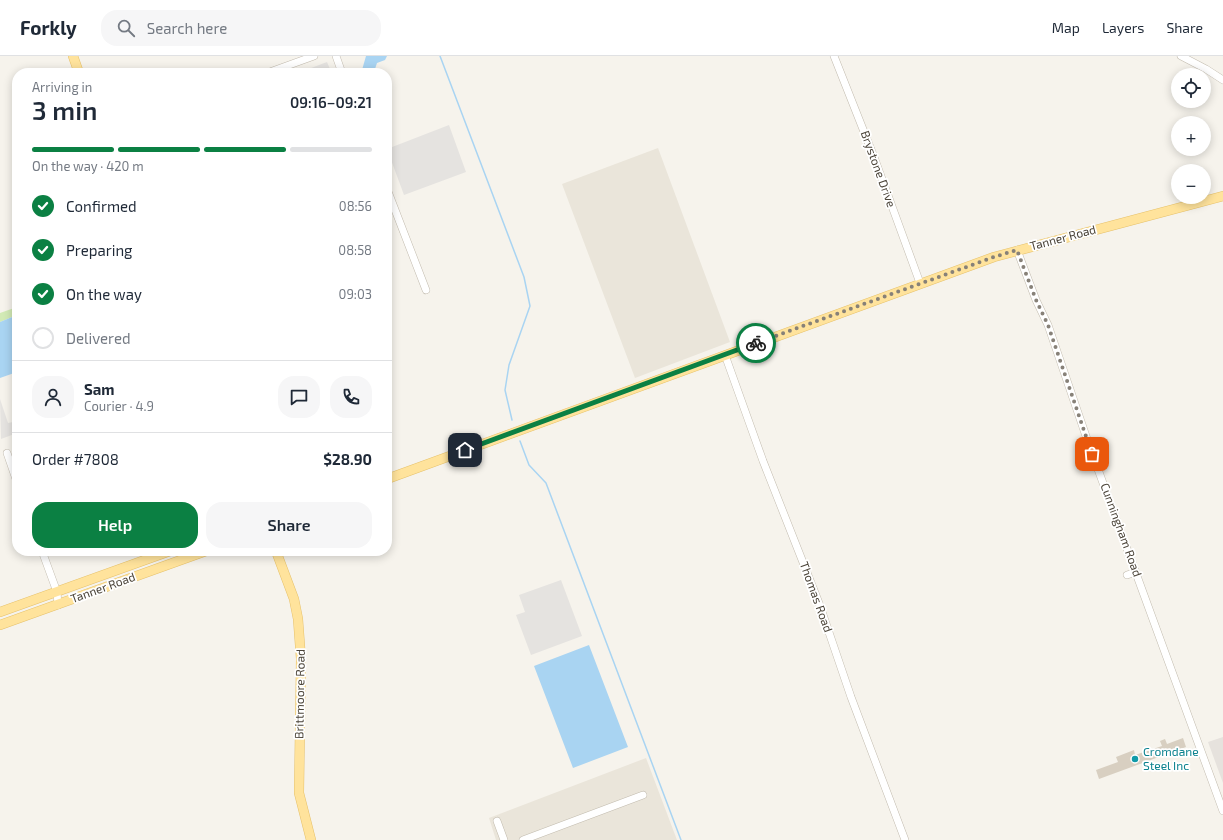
<!DOCTYPE html>
<meta charset="utf-8">
<style>
body{margin:0;font-family:"Exo 2",sans-serif;background:#f6f6f7;color:#1f2937;height:100vh;display:flex;flex-direction:column;font-size:15px;white-space:nowrap}
*{box-sizing:border-box;margin:0}
p{font-size:13px;color:#747a83}
.icon{flex:none;width:22px;height:22px;fill:none;stroke:currentColor;stroke-width:2;stroke-linecap:round;stroke-linejoin:round}
.map{position:relative;flex:1;overflow:hidden}
.details{position:absolute;left:12px;top:12px;width:380px;height:488px;display:flex;flex-direction:column;background:#fff;border-radius:16px;box-shadow:0 2px 10px #0003}
.details>*{flex:none}
.fabs{position:absolute;left:1171px;top:12px;display:grid;gap:8px}
.fabs a{display:grid;place-items:center;width:40px;height:40px;border-radius:50%;background:#fff;box-shadow:0 2px 10px #0003;font-size:20px}
.pin{position:absolute;display:grid;place-items:center;width:34px;height:34px;color:#fff;margin:-17px;border-radius:8px;box-shadow:0 2px 6px #0006}
.courier{position:absolute;display:grid;place-items:center;width:40px;height:40px;margin:-20px;border:3px solid #0b8043;border-radius:50%;background:#fff;color:#222;box-shadow:0 1px 5px #0007}
.headline em{font-style:normal;font-weight:600}
.headline div{display:flex;flex-direction:column-reverse}
.headline{display:flex;align-items:center;justify-content:space-between;height:68px;padding:0 20px}
h1{font-size:26px;font-weight:600;line-height:30px}
.bar{display:grid;grid-template-columns:repeat(4,1fr);gap:6px 4px;align-content:center;height:48px;padding:0 20px}
.bar i{height:5px;border-radius:3px;background:#e0e1e3}
.bar .active{background:#0b8043}
.bar p{grid-column:span 4}
.line{display:flex;align-items:center;gap:10px;padding:0 20px;border-top:1px solid #e0e1e3}
.line div{flex:1}
.round{display:grid;place-items:center;flex:none;width:42px;height:42px;border-radius:16px;background:#f6f6f7}
ol{padding:0 20px;list-style:none}
li{display:flex;align-items:center;gap:12px;height:44px}
li p{margin-inline-start:auto}
li .icon{padding:4px;border-radius:50%;background:#0b8043;color:#fff;stroke-width:4}
li:last-child{color:#747a83}
li i{width:22px;height:22px;border:2px solid #e0e1e3;border-radius:50%}
.button{display:flex;gap:8px;margin-top:auto;padding:8px 20px}
.button a{flex:1;height:46px;border-radius:16px;background:#0b8043;color:#fff;font-size:16px;font-weight:600;line-height:46px;text-align:center}
.button a+a{background:#f6f6f7;color:#1f2937}
header{display:flex;align-items:center;gap:24px;box-sizing:border-box;height:56px;padding:0 20px;background:#fff;border-bottom:1px solid #e0e1e3}
header strong{font-size:19px}
nav{display:flex;gap:22px;margin-inline-start:auto;font-size:14px}
.search{width:280px;height:36px;background:#f6f6f7;display:flex;align-items:center;gap:10px;box-sizing:border-box;padding:0 14px;border-radius:16px;color:#747a83;font-size:15px}
.map>svg:first-child{display:block}
.residential{fill:#eae5da}
.industrial{fill:#e6e2dd}
.green{fill:#d2eab5}
.parking{fill:#e5e3e0}
.water{fill:#a9d4f2}
.lines{fill:none;stroke-linecap:round;stroke-linejoin:round}
.stream{stroke:#a9d4f2;stroke-width:1.5}
.building{fill:#d8cfc1}
.minor-casing{stroke:#c2bbae;stroke-width:8}
.major-casing{stroke:#e6c16a;stroke-width:10}
.minor{stroke:#fff;stroke-width:7}
.major{stroke:#ffe39c;stroke-width:9}
.done{stroke:#878178;stroke-width:4;stroke-dasharray:0 7.2}
.route{stroke:#0b8043;stroke-width:5}
.culture-dot{fill:#0f9aa8;stroke:#fff;stroke-width:1.5}
.labels{text-anchor:middle;stroke-width:3.5;stroke-linejoin:round;paint-order:stroke}
.street-label{font-size:12px;fill:#4b4439;stroke:#fff}
.culture-label{font-size:12px;fill:#0d838f;stroke:#fff;text-anchor:start}
</style>
<header>
<strong>Forkly</strong>
<div class="search"><svg class="icon" aria-label="search" viewBox="0 0 24 24"><circle cx="10" cy="10" r="6"/><path d="M15 15l6 6"/></svg>Search here</div>
<nav><a>Map</a><a>Layers</a><a>Share</a></nav>
</header>
<div class="map">
<svg width="1223" height="784" viewBox="0 0 1223 784">
<rect width="100%" height="100%" fill="#f6f3ec"/>
<!-- residential -->
<path class="residential" d="M658,92L730,286L635,322L562,128Z
M646,702L677,784H496L489,762Z"/>
<!-- industrial -->
<path class="industrial" d="M1223,681V727L1208,686Z"/>
<!-- green -->
<path class="green" d="M17,251V259L0,266V257Z"/>
<!-- parking -->
<path class="parking" d="M327,6L330,13L319,17H298Z
M449,69L466,116L404,139L387,93Z
M0,343L8,367L13,366L17,377L1,383Z
M561,524L582,580L531,599L516,559L525,556L519,539Z"/>
<!-- water -->
<path class="water" d="M366,0H387L385,4L377,7L374,16L365,17L362,14Z
M17,259V316L0,322V266Z
M589,589L628,691L573,712L534,610Z"/>
<g class="lines">
<!-- stream -->
<path class="stream" d="M440,0L524,221L530,250L509,309L505,334L512,364
M520,385L529,409L546,427L681,784"/>
</g>
<!-- building -->
<path class="building" d="M1183,682L1186,691L1099,723L1096,714L1118,706L1116,701L1134,694L1135,699L1162,690L1160,685L1165,683L1167,688Z"/>
<g class="lines">
<defs>
<path id="minor" d="M336,0L342,17
M834,0L874,101L920,227
M1181,0L1206,13L1223,24
M267,17L314,0
M387,133L426,234
M1017,194L1036,244L1048,269L1088,386L1223,755
M725,299L763,405L819,547L851,641L905,784
M7,397L17,426
M42,495L57,536L58,549
M1127,519L1136,516
M497,765L504,784
M523,784L643,739"/>
<path id="major" d="M73,0L79,17
M387,423L994,201L1223,140
M276,495L294,543L298,563L301,603L299,737L311,784
M0,556L170,495
M0,569L206,495"/>
</defs>
<!-- minor casing -->
<use href="#minor" class="minor-casing"/>
<!-- major casing -->
<use href="#major" class="major-casing"/>
<!-- minor -->
<use href="#minor" class="minor"/>
<!-- major -->
<use href="#major" class="major"/>
</g>
<g class="lines">
<!-- done -->
<path class="done" d="M756,287L994,201L1017,194L1036,244L1048,269L1092,398"/>
<!-- route -->
<path class="route" d="M465,394L756,287"/>
</g>
<!-- markers -->
<circle class="culture-dot" cx="1135" cy="703" r="4"/>
<g class="labels">
<!-- street labels -->
<g class="street-label">
<text transform="translate(878 113) rotate(70)" y="4">Brystone Drive</text>
<text transform="translate(1063 182) rotate(-15)" y="4">Tanner Road</text>
<text transform="translate(1121 474) rotate(70)" y="4">Cunningham Road</text>
<text transform="translate(103 532) rotate(-20)" y="4">Tanner Road</text>
<text transform="translate(816 541) rotate(70)" y="4">Thomas Road</text>
<text transform="translate(300 638) rotate(-89)" y="4">Brittmoore Road</text>
</g>
<!-- culture labels -->
<g class="culture-label">
<text x="1143" y="700">Cromdane<tspan x="1143" dy="14">Steel Inc</tspan></text>
</g>
</g>
</svg>
<div class="fabs">
<a><svg class="icon" aria-label="locate" viewBox="0 0 24 24"><circle cx="12" cy="12" r="6"/><path d="M12 2v4M12 18v4M2 12h4M18 12h4"/></svg></a>
<a>+</a>
<a>−</a>
</div>
<div class="pin" style="left:1092px;top:398px;background:#ea580c"><svg class="icon" aria-label="bag" viewBox="0 0 24 24"><path d="M5 8h14l-1 12H6zM9 8a3 3 0 0 1 6 0"/></svg></div>
<div class="pin" style="left:465px;top:394px;background:#1f2937"><svg class="icon" aria-label="home" viewBox="0 0 24 24"><path d="M3 11l9-7 9 7M6 9v11h12V9"/></svg></div>
<div class="courier" style="left:756px;top:287px"><svg class="icon" aria-label="bike" viewBox="0 0 24 24"><circle cx="6" cy="16" r="4"/><circle cx="18" cy="16" r="4"/><path d="M6 16l4-8h5l3 8M10 8l3 8H6M13 5h3"/></svg></div>
<section class="details">
<div class="headline"><div><h1>3 min</h1><p>Arriving in</p></div><em>09:16–09:21</em></div>
<div class="bar"><i class="active"></i><i class="active"></i><i class="active"></i><i></i><p>On the way · 420 m</p></div>
<ol>
<li><svg class="icon" aria-label="check" viewBox="0 0 24 24"><path d="M5 12l5 5 9-10"/></svg>Confirmed<p>08:56</p></li>
<li><svg class="icon" aria-label="check" viewBox="0 0 24 24"><path d="M5 12l5 5 9-10"/></svg>Preparing<p>08:58</p></li>
<li><svg class="icon" aria-label="check" viewBox="0 0 24 24"><path d="M5 12l5 5 9-10"/></svg>On the way<p>09:03</p></li>
<li><i></i>Delivered</li>
</ol>
<div class="line" style="height:72px"><a class="round"><svg class="icon" aria-label="person" viewBox="0 0 24 24"><circle cx="12" cy="8" r="4"/><path d="M4 21q1-7 8-7t8 7"/></svg></a><div><b>Sam</b><p>Courier · 4.9</p></div><a class="round"><svg class="icon" aria-label="chat" viewBox="0 0 24 24"><path d="M4 5h16v11H9l-5 4z"/></svg></a><a class="round"><svg class="icon" aria-label="phone" viewBox="0 0 24 24"><path d="M5 4h4l2 5-3 2q2 4 5 5l2-3 5 2v4C11 20 4 13 5 4z"/></svg></a></div>
<div class="line" style="height:52px"><div>Order #7808</div><b>$28.90</b></div>
<div class="button"><a>Help</a><a>Share</a></div>
</section>
</div>
